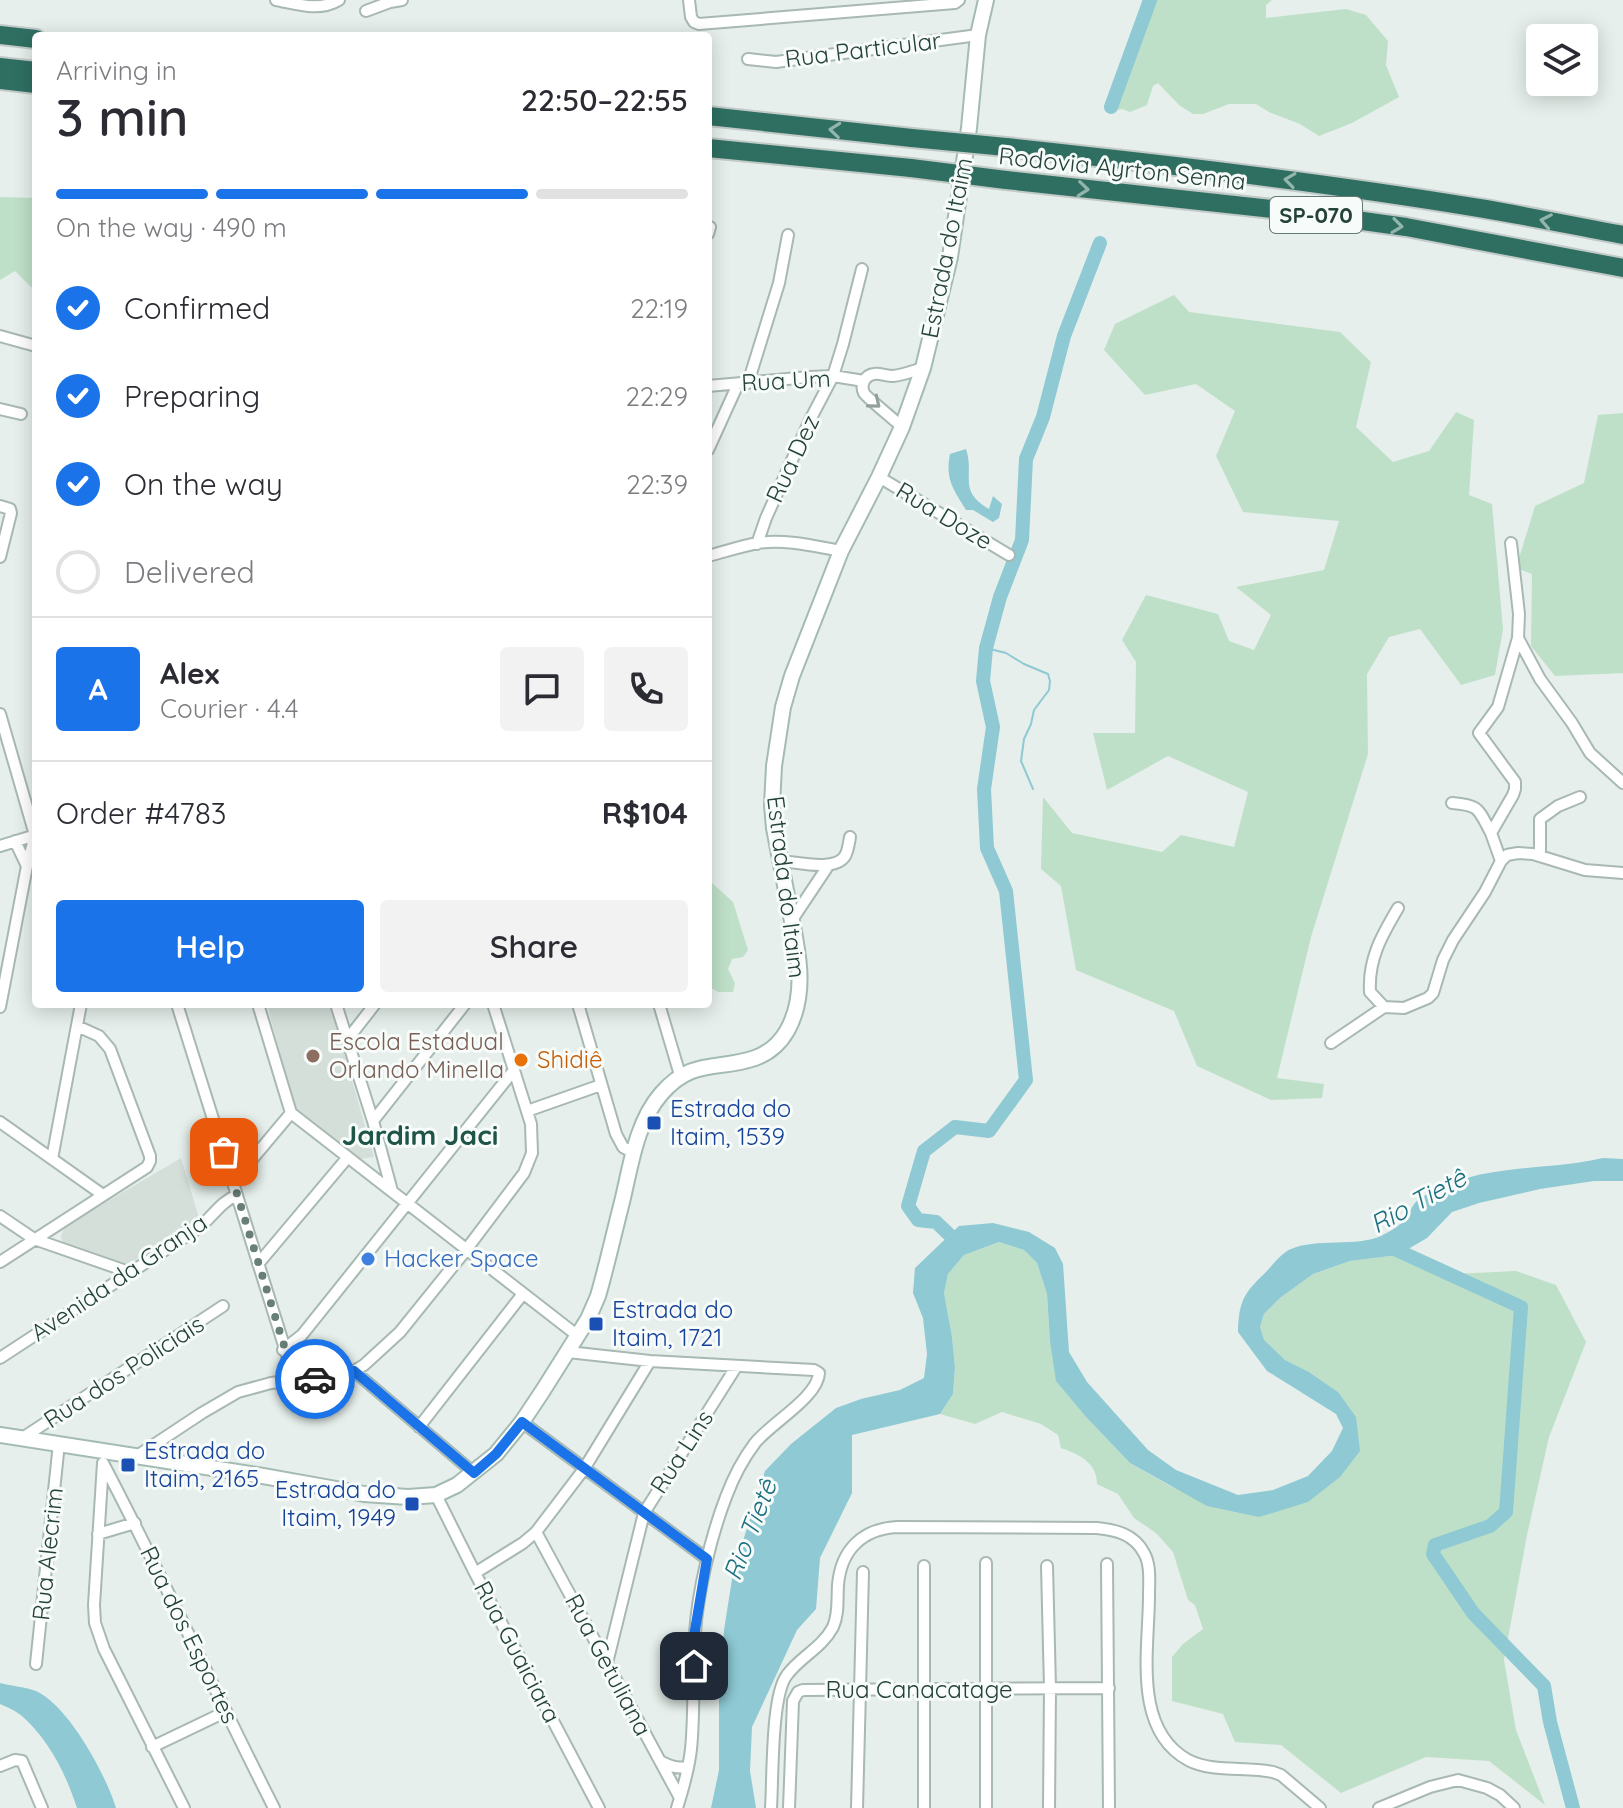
<!DOCTYPE html>
<meta charset="utf-8">
<style>
body{margin:0;font-family:Quicksand,sans-serif;background:#f2f2f3;color:#2b2b33;height:100vh;display:flex;flex-direction:column;font-size:30px;white-space:nowrap}
*{box-sizing:border-box;margin:0}
p{font-size:26px;color:#7c7c81}
.icon{flex:none;width:44px;height:44px;fill:none;stroke:currentColor;stroke-width:2;stroke-linecap:round;stroke-linejoin:round}
.map{position:relative;flex:1;overflow:hidden}
.sheet{position:absolute;left:32px;top:32px;width:680px;height:976px;display:flex;flex-direction:column;background:#fff;border-radius:8px;box-shadow:0 4px 20px #0003}
.sheet>*{flex:none}
.tools{position:absolute;left:1526px;top:24px;display:grid;gap:16px}
.tools a{display:grid;place-items:center;width:72px;height:72px;border-radius:8px;background:#fff;box-shadow:0 4px 20px #0003;font-size:40px}
.pin{position:absolute;display:grid;place-items:center;width:68px;height:68px;color:#fff;margin:-34px;border-radius:16px;box-shadow:0 4px 12px #0006}
.courier{position:absolute;display:grid;place-items:center;width:80px;height:80px;margin:-40px;border:6px solid #1a73e8;border-radius:50%;background:#fff;color:#222;box-shadow:0 2px 10px #0007}
.overview em{font-style:normal;font-weight:600}
.overview div{display:flex;flex-direction:column-reverse}
.overview{display:flex;align-items:center;justify-content:space-between;height:136px;padding:0 24px}
h1{font-size:52px;font-weight:600;line-height:60px}
.bar{display:grid;grid-template-columns:repeat(4,1fr);gap:12px 8px;align-content:center;height:96px;padding:0 24px}
.bar i{height:10px;border-radius:6px;background:#e1e1e2}
.bar .current{background:#1a73e8}
.bar p{grid-column:span 4}
.line{display:flex;align-items:center;gap:20px;padding:0 24px;border-top:2px solid #e1e1e2}
.line div{flex:1}
.round{display:grid;place-items:center;flex:none;width:84px;height:84px;border-radius:8px;background:#f2f2f3}
ol{padding:0 24px;list-style:none}
li{display:flex;align-items:center;gap:24px;height:88px}
li p{margin-inline-start:auto}
li .icon{padding:8px;border-radius:50%;background:#1a73e8;color:#fff;stroke-width:4}
li:last-child{color:#7c7c81}
li i{width:44px;height:44px;border:4px solid #e1e1e2;border-radius:50%}
.cta{display:flex;gap:16px;margin-top:auto;padding:16px 24px}
.cta a{flex:1;height:92px;border-radius:8px;background:#1a73e8;color:#fff;font-size:32px;font-weight:600;line-height:92px;text-align:center}
.cta a+a{background:#f2f2f3;color:#2b2b33}
.map>svg:first-child{display:block}
.built{fill:#d4dfda}
.green{fill:#bfe0c8}
.water{fill:#8ec9d4}
.lines{fill:none;stroke-linecap:round;stroke-linejoin:round}
.stream{stroke:#8ec9d4;stroke-width:2}
.river{stroke:#8ec9d4;stroke-width:14}
.street-casing{stroke:#a8b8b2;stroke-width:14}
.secondary-casing{stroke:#a4bbb3;stroke-width:18}
.highway-casing{stroke:#c2cac8;stroke-width:22}
.street{stroke:#fff;stroke-width:10}
.secondary{stroke:#fff;stroke-width:14}
.highway{stroke:#2f6f62;stroke-width:18}
.highway-bridge-casing{stroke:#c2cac8;stroke-width:22;stroke-linecap:butt}
.highway-bridge{stroke:#2f6f62;stroke-width:18}
.oneway{stroke:#93b5ae}
.oneway2{stroke:#92a09c}
.done{stroke:#687f78;stroke-width:8;stroke-dasharray:0 14.4}
.route{stroke:#1a73e8;stroke-width:10}
.education-dot{fill:#8d6e63;stroke:#f7fbf9;stroke-width:3}
.food-dot{fill:#e8710a;stroke:#f7fbf9;stroke-width:3}
.transit-dot{fill:#1a4fb4;stroke:#f7fbf9;stroke-width:3}
.shop-dot{fill:#3f7fe0;stroke:#f7fbf9;stroke-width:3}
.labels{text-anchor:middle;stroke-width:6;stroke-linejoin:round;paint-order:stroke}
.shield{fill:#f7fbf9;stroke:#637a73;stroke-width:2}
.shield-label{font-size:22px;font-weight:bold;fill:#24423a}
.street-label{font-size:24px;fill:#24423a;stroke:#f7fbf9}
.education-label{font-size:24px;fill:#785e54;stroke:#f7fbf9;text-anchor:start}
.food-label{font-size:24px;fill:#c56008;stroke:#f7fbf9;text-anchor:start}
.transit-label{font-size:24px;fill:#164399;stroke:#f7fbf9;text-anchor:start}
.shop-label{font-size:24px;fill:#366cbe;stroke:#f7fbf9;text-anchor:start}
.water-label{font-size:26px;font-style:italic;fill:#1c6f80;stroke:#f7fbf9}
.quarter-label{font-size:28px;font-weight:bold;fill:#1f5548;stroke:#f7fbf9}
</style>
<div class="map">
<svg width="1623" height="1808" viewBox="0 0 1623 1808">
<rect width="100%" height="100%" fill="#e6efeb"/>
<!-- built -->
<path class="built" d="M267,1004H330L374,1157L360,1159L294,1108Z
M181,1158L199,1218L128,1265L63,1243L61,1237L64,1227Z"/>
<!-- green -->
<path class="green" d="M1154,0H1272L1266,5V18L1346,9L1366,15L1388,41L1386,65L1399,97L1352,123L1319,136L1300,124L1269,112L1256,104H1229L1203,114H1193L1179,105L1158,83L1153,86L1147,105L1130,112L1122,109L1116,110L1111,95L1113,85L1141,37L1151,13Z
M0,197L36,198V289L31,287L15,271L0,280Z
M1174,295L1189,312L1340,332L1371,362L1356,427L1393,462L1429,451L1456,412L1474,420L1469,495L1492,504L1503,629L1495,675L1461,685L1420,629L1389,637L1367,674L1368,754L1311,937L1277,1078L1324,1084L1322,1098L1271,1100L1197,1066L1174,1011L1076,970L1061,886L1041,869L1043,797L1072,833L1162,852L1181,835L1234,847L1248,792L1168,756L1107,790L1093,733H1135L1136,662L1122,640L1146,595L1218,614L1229,641L1254,650L1271,615L1236,587L1324,570L1339,521L1243,512L1216,456L1235,411L1196,384L1145,395L1104,350L1115,324Z
M1623,413V673L1555,676L1531,646L1532,574L1516,568L1535,506L1584,483L1598,415Z
M708,883H712L733,902L748,950L743,957L732,959L728,969L735,983L733,992H718L708,986Z
M999,1242L1024,1250L1037,1263L1047,1294L1050,1341L1087,1418L1130,1463L1172,1487L1259,1517L1360,1451L1338,1392L1309,1372L1285,1360L1264,1341L1260,1327L1264,1314L1280,1298L1313,1274L1350,1261L1398,1255L1454,1274L1516,1271L1556,1285L1586,1342L1549,1437L1527,1535L1504,1660L1516,1730L1545,1805L1489,1761L1426,1757L1341,1793L1281,1745L1235,1742L1223,1714L1172,1701V1657L1183,1644L1203,1629L1195,1605L1188,1600L1173,1552L1156,1533L1134,1518L1118,1494L1097,1484C1097,1462 1078,1454 1061,1448L1058,1435L1041,1424L1002,1412L975,1424L940,1414L953,1394L955,1368L952,1337L944,1293L948,1274L964,1255Z"/>
<!-- water -->
<path class="water" d="M966,449C975,476 957,490 989,509L993,496L1002,504L999,518L993,522L973,510H966C953,489 945,479 950,454Z
M1603,1158L1623,1159V1181H1594L1540,1189L1479,1203L1452,1212L1427,1238L1398,1255L1350,1261L1313,1274L1280,1298L1264,1314L1260,1327L1264,1340L1285,1360L1309,1372L1338,1392L1356,1417L1360,1451L1340,1477L1308,1502L1259,1517L1207,1506L1130,1463L1087,1418L1056,1381L1050,1341L1047,1294L1037,1263L1024,1250L999,1242L964,1255L948,1274L944,1293L952,1337L955,1368L953,1394L940,1414L852,1435V1493L820,1558L816,1609L797,1630L752,1727L750,1771L756,1808H711L719,1770V1701L724,1630L733,1573L765,1471L791,1444L836,1408L861,1399L900,1390L924,1378L927,1354L923,1318L913,1293L915,1268L959,1226L993,1223L1029,1232L1055,1248L1063,1264L1069,1352L1087,1382L1148,1450L1176,1470L1238,1495L1273,1490L1308,1476L1332,1451L1343,1428L1336,1414L1267,1371L1238,1332C1239,1302 1243,1294 1264,1274C1272,1266 1281,1253 1291,1249C1315,1238 1357,1247 1381,1236C1389,1232 1401,1225 1406,1218C1410,1214 1411,1207 1415,1203C1420,1197 1430,1193 1436,1190C1488,1163 1548,1171 1603,1158Z
M0,1683C11,1686 26,1687 36,1691C69,1706 106,1775 116,1808H77C66,1774 49,1740 22,1716C16,1711 7,1707 0,1704Z"/>
<g class="lines">
<!-- stream -->
<path class="stream" d="M986,648L1006,653L1024,664L1048,674L1050,681L1049,690L1034,710L1031,724L1024,739L1021,761L1033,789"/>
<!-- river -->
<path class="river" d="M1111,107L1150,0
M956,1241L936,1222L918,1220L908,1206L924,1151L955,1127L989,1131L1026,1080L1006,891L987,848L984,789L993,727L983,681L986,648L1000,597L1022,540L1026,459L1043,417L1064,336L1100,243
M1390,1247L1521,1307L1506,1512L1490,1526L1435,1545L1433,1554L1473,1613L1544,1686L1550,1722L1573,1808"/>
<defs>
<path id="street" d="M276,0C297,4 319,12 339,0
M689,0L691,17L694,22L699,24L955,3L959,0
M366,11L390,2L402,0
M748,59L776,62L978,35
M708,234L710,227
M0,336L36,346
M748,383L779,283L788,235
M708,386L809,377L833,376L864,381
M0,409L21,414
M902,427C896,421 866,397 864,393C860,385 865,375 874,374C880,373 886,376 893,376C903,375 913,371 923,368
M708,450L738,384
M879,477L1009,555
M0,506L10,509L11,513L0,557
M757,544L766,518L810,420L833,376L843,344L862,269
M708,556C724,552 741,546 758,543C786,539 813,546 841,551
M1518,638L1540,679L1572,723L1590,753L1623,783
M0,714L35,835L27,866L0,1007
M1452,803C1480,805 1478,809 1491,833
M15,841L27,866
M0,846L36,835
M1540,855V819L1558,806L1580,797
M781,861C797,862 835,872 845,856C848,851 849,843 850,837
M1501,861L1491,833L1513,795L1515,789V782L1479,733L1498,707L1518,638L1519,614L1511,543
M792,920L828,866
M177,1004L291,1368V1381
M258,1004L291,1113
M336,1004L373,1121L392,1191
M578,1004L616,1134L623,1147L634,1153
M659,1004L680,1075
M1384,1007L1370,992C1368,959 1382,935 1398,908
M347,1040L375,1004
M1331,1043L1384,1007L1404,1008L1428,998L1433,993L1443,960L1453,940L1485,892L1501,861L1507,855L1518,853L1533,854L1585,870L1623,873
M527,1111L601,1085
M291,1113L578,1336
M373,1121L465,1004
M0,1122L103,1195
M52,1159L81,1004
M233,1182L291,1113
M0,1216L34,1239L129,1272
M0,1262L147,1167L150,1161V1156L110,1049L99,1036L77,1026
M258,1264L348,1157
M283,1350L302,1335L514,1070
M568,1352L650,1361L814,1370L819,1373C818,1397 771,1423 755,1443C743,1459 733,1478 726,1497C711,1536 698,1590 695,1633C692,1671 695,1710 691,1749C689,1768 683,1789 677,1808
M0,1358L197,1229C212,1218 220,1202 237,1195
M354,1371L474,1473
M522,1422L707,1559
M419,1427L522,1295
M24,1437L223,1306
M137,1456L202,1413L238,1392L271,1383L337,1375L354,1371L364,1365L400,1332L466,1250L524,1173L532,1153L531,1124L493,1004
M103,1463C163,1577 216,1694 274,1808
M103,1463L94,1605L95,1623L104,1649L184,1808
M436,1495L475,1573L599,1808
M536,1532L680,1798
M98,1534L135,1523
M986,1563V1808
M1107,1564L1109,1808
M1047,1566L1050,1688L1049,1808
M475,1573L523,1543L536,1532L584,1469L650,1361
M607,1663L644,1513L736,1367
M36,1664L59,1443
M152,1747L225,1712
M660,1761C670,1766 676,1769 687,1767
M0,1766L15,1760L22,1761L42,1808
M771,1808C773,1779 771,1695 787,1675C800,1657 822,1648 833,1627C839,1614 837,1599 838,1585C841,1550 862,1529 897,1527L1097,1528C1116,1530 1134,1534 1144,1553C1151,1565 1149,1582 1149,1595C1149,1649 1132,1729 1188,1760C1213,1773 1246,1766 1273,1772L1281,1775L1320,1808
M789,1808L793,1701L798,1692L803,1690L1109,1688
M857,1808L863,1572
M924,1808V1566
M1379,1808L1430,1787L1458,1780L1487,1788L1500,1795L1514,1808"/>
<path id="secondary" d="M0,1435L263,1476L364,1494L408,1497L436,1495L457,1485L496,1454L522,1422L542,1392L588,1319L598,1296C607,1265 614,1233 622,1202C631,1165 636,1123 661,1094C692,1058 716,1071 755,1058C769,1053 780,1043 787,1031C809,992 797,947 789,906C784,880 779,854 774,828L772,805L774,766L783,707L792,676L841,551L879,477L902,427L923,368L950,257L969,128L978,35L986,0"/>
<path id="highway" d="M0,35L36,39
M0,67L36,71
M0,80L36,84
M708,116L912,138
M1006,147C1164,164 1322,182 1479,208C1527,216 1575,226 1623,235
M708,148L911,168
M1006,180L1291,211L1406,227L1623,268"/>
</defs>
<!-- street casing -->
<use href="#street" class="street-casing"/>
<!-- secondary casing -->
<use href="#secondary" class="secondary-casing"/>
<!-- highway casing -->
<use href="#highway" class="highway-casing"/>
<!-- street -->
<use href="#street" class="street"/>
<!-- secondary -->
<use href="#secondary" class="secondary"/>
<!-- highway -->
<use href="#highway" class="highway"/>
<defs>
<path id="highway-bridge" d="M912,138L1006,147
M911,168L1006,180"/>
</defs>
<!-- highway-bridge casing -->
<use href="#highway-bridge" class="highway-bridge-casing"/>
<!-- highway-bridge -->
<use href="#highway-bridge" class="highway-bridge"/>
</g>
<!-- one-way arrows -->
<defs><path id="oneway-chevron" d="M-2-3.5L2.5 0L-2 3.5" fill="none" stroke-width="1.6" stroke-linecap="round" stroke-linejoin="round" transform="scale(2)"/></defs>
<g class="oneway">
<use href="#oneway-chevron" transform="translate(835 130) rotate(-174)"/>
<use href="#oneway-chevron" transform="translate(1290 180) rotate(-172)"/>
<use href="#oneway-chevron" transform="translate(1083 189) rotate(6)"/>
<use href="#oneway-chevron" transform="translate(1546 221) rotate(-169)"/>
<use href="#oneway-chevron" transform="translate(1397 226) rotate(8)"/>
</g>
<use class="oneway2" href="#oneway-chevron" transform="translate(875 403) rotate(39)"/>
<g class="lines">
<!-- done -->
<path class="done" d="M224,1152L291,1368V1381L315,1379"/>
<!-- route -->
<path class="route" d="M315,1379L354,1371L474,1473L496,1454L522,1422L707,1559L695,1630L694,1666"/>
</g>
<!-- markers -->
<circle class="education-dot" cx="313" cy="1056" r="8"/>
<circle class="food-dot" cx="521" cy="1060" r="8"/>
<g class="transit-dot">
<rect x="646" y="1115" width="16" height="16" rx="4"/>
<rect x="588" y="1316" width="16" height="16" rx="4"/>
<rect x="120" y="1457" width="16" height="16" rx="4"/>
<rect x="404" y="1496" width="16" height="16" rx="4"/>
</g>
<circle class="shop-dot" cx="368" cy="1259" r="8"/>
<g class="labels">
<!-- shield labels -->
<rect class="shield" x="1270" y="197" width="92" height="36" rx="6"/>
<g class="shield-label">
<text x="1316" y="223">SP-070</text>
</g>
<!-- street labels -->
<g class="street-label">
<text transform="translate(863 50) rotate(-7)" y="8">Rua Particular</text>
<text transform="translate(1122 169) rotate(6)" y="8">Rodovia Ayrton Senna</text>
<text transform="translate(947 248) rotate(-79)" y="8">Estrada do Itaim</text>
<text transform="translate(786 381) rotate(-3)" y="8">Rua Um</text>
<text transform="translate(793 459) rotate(-65)" y="8">Rua Dez</text>
<text transform="translate(944 516) rotate(31)" y="8">Rua Doze</text>
<text transform="translate(786 887) rotate(83)" y="8">Estrada do Itaim</text>
<text transform="translate(119 1278) rotate(-34)" y="8">Avenida da Granja</text>
<text transform="translate(124 1372) rotate(-33)" y="8">Rua dos Policiais</text>
<text transform="translate(682 1452) rotate(-57)" y="8">Rua Lins</text>
<text transform="translate(48 1554) rotate(-84)" y="8">Rua Alecrim</text>
<text transform="translate(189 1635) rotate(64)" y="8">Rua dos Esportes</text>
<text transform="translate(517 1652) rotate(62)" y="8">Rua Guaiciara</text>
<text transform="translate(608 1665) rotate(62)" y="8">Rua Getuliana</text>
<text x="919" y="1698">Rua Canacatage</text>
</g>
<!-- education labels -->
<g class="education-label">
<text x="329" y="1050">Escola Estadual<tspan x="329" dy="28">Orlando Minella</tspan></text>
</g>
<!-- food labels -->
<g class="food-label">
<text x="537" y="1068">Shidiê</text>
</g>
<!-- transit labels -->
<g class="transit-label">
<text x="670" y="1117">Estrada do<tspan x="670" dy="28">Itaim, 1539</tspan></text>
<text x="612" y="1318">Estrada do<tspan x="612" dy="28">Itaim, 1721</tspan></text>
<text x="144" y="1459">Estrada do<tspan x="144" dy="28">Itaim, 2165</tspan></text>
<text x="396" y="1498" text-anchor="end">Estrada do<tspan x="396" dy="28">Itaim, 1949</tspan></text>
</g>
<!-- shop labels -->
<g class="shop-label">
<text x="384" y="1267">Hacker Space</text>
</g>
<!-- water labels -->
<g class="water-label">
<text transform="translate(1418 1201) rotate(-29)" y="9">Rio Tietê</text>
<text transform="translate(750 1530) rotate(-69)" y="9">Rio Tietê</text>
</g>
<!-- quarter labels -->
<g class="quarter-label">
<text x="420" y="1145">Jardim Jaci</text>
</g>
</g>
</svg>
<div class="tools">
<a><svg class="icon" aria-label="layers" viewBox="0 0 24 24"><path d="M12 4l9 5-9 5-9-5zM3 14l9 5 9-5"/></svg></a>
</div>
<div class="pin" style="left:224px;top:1152px;background:#ea580c"><svg class="icon" aria-label="bag" viewBox="0 0 24 24"><path d="M5 8h14l-1 12H6zM9 8a3 3 0 0 1 6 0"/></svg></div>
<div class="pin" style="left:694px;top:1666px;background:#1f2937"><svg class="icon" aria-label="home" viewBox="0 0 24 24"><path d="M3 11l9-7 9 7M6 9v11h12V9"/></svg></div>
<div class="courier" style="left:315px;top:1379px"><svg class="icon" aria-label="car" viewBox="0 0 24 24"><path d="M5 17H2v-5l4-1 3-4h7l3 4 3 1v5h-3M9 17h6M6 11h13"/><circle cx="7" cy="17" r="2"/><circle cx="17" cy="17" r="2"/></svg></div>
<section class="sheet">
<div class="overview"><div><h1>3 min</h1><p>Arriving in</p></div><em>22:50–22:55</em></div>
<div class="bar"><i class="current"></i><i class="current"></i><i class="current"></i><i></i><p>On the way · 490 m</p></div>
<ol>
<li><svg class="icon" aria-label="check" viewBox="0 0 24 24"><path d="M5 12l5 5 9-10"/></svg>Confirmed<p>22:19</p></li>
<li><svg class="icon" aria-label="check" viewBox="0 0 24 24"><path d="M5 12l5 5 9-10"/></svg>Preparing<p>22:29</p></li>
<li><svg class="icon" aria-label="check" viewBox="0 0 24 24"><path d="M5 12l5 5 9-10"/></svg>On the way<p>22:39</p></li>
<li><i></i>Delivered</li>
</ol>
<div class="line" style="height:144px"><b class="round" style="background:#1a73e8;color:#fff">A</b><div><b>Alex</b><p>Courier · 4.4</p></div><a class="round"><svg class="icon" aria-label="chat" viewBox="0 0 24 24"><path d="M4 5h16v11H9l-5 4z"/></svg></a><a class="round"><svg class="icon" aria-label="phone" viewBox="0 0 24 24"><path d="M5 4h4l2 5-3 2q2 4 5 5l2-3 5 2v4C11 20 4 13 5 4z"/></svg></a></div>
<div class="line" style="height:104px"><div>Order #4783</div><b>R$104</b></div>
<div class="cta"><a>Help</a><a>Share</a></div>
</section>
</div>
